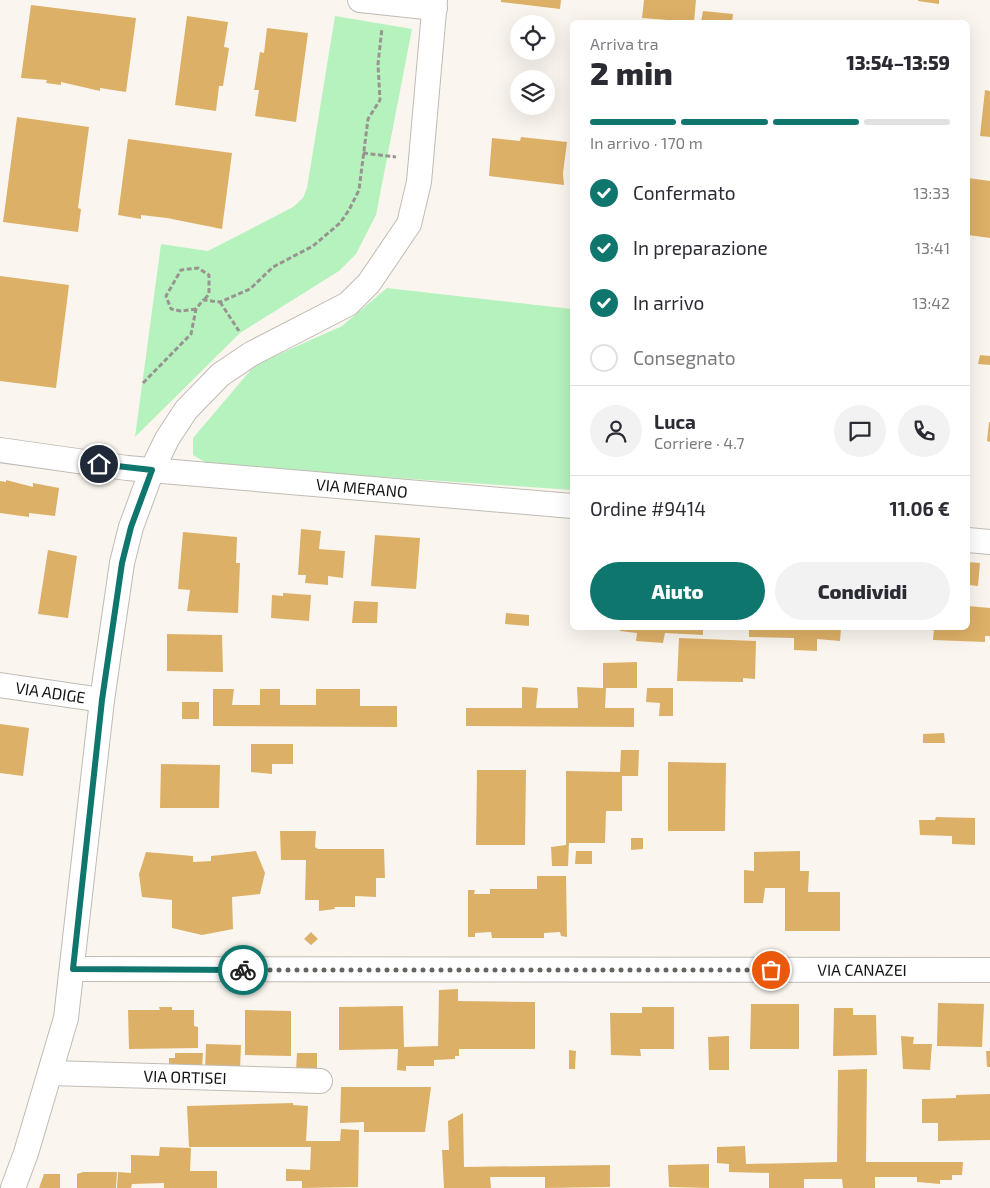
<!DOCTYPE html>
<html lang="it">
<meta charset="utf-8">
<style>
body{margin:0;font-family:"Exo 2",sans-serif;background:#f2f2f3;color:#2b2b33;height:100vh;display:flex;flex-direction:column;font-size:19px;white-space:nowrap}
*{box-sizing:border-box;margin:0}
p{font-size:16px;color:#7c7c81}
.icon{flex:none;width:28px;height:28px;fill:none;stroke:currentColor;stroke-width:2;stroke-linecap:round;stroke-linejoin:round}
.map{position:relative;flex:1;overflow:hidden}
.side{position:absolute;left:570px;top:20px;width:400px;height:610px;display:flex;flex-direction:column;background:#fff;border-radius:8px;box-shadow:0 5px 20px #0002}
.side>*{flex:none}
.fabs{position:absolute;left:510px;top:15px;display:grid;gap:10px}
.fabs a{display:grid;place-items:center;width:45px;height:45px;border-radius:50%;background:#fff;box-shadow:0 5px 20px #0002;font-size:25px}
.pin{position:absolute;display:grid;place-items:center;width:42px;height:42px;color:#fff;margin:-21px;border:2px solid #fff;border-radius:50%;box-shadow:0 1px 5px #0007}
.courier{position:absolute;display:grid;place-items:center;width:50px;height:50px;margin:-25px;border:4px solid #0f766e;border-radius:50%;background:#fff;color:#222;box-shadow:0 1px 6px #0007}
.summary em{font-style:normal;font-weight:800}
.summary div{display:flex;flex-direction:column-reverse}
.summary{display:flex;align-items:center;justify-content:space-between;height:85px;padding:0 20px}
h1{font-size:32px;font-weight:800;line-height:38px}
.bar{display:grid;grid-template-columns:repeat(4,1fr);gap:8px 5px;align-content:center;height:60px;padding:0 20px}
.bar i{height:6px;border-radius:4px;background:#e1e1e2}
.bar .on{background:#0f766e}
.bar p{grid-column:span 4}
.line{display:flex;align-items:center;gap:12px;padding:0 20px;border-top:1px solid #e1e1e2}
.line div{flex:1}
.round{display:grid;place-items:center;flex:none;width:52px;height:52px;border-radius:26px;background:#f2f2f3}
ol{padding:0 20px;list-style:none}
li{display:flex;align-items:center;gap:15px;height:55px}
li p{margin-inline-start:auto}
li .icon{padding:5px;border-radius:50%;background:#0f766e;color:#fff;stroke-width:4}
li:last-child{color:#7c7c81}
li i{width:28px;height:28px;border:2px solid #e1e1e2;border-radius:50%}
.action{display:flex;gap:10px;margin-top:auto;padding:10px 20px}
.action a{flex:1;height:58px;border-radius:30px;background:#0f766e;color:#fff;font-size:20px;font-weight:800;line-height:58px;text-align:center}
.action a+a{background:#f2f2f3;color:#2b2b33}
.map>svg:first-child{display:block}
.green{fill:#b6f2be}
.building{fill:#ddb067}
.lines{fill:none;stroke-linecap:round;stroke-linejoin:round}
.minor-casing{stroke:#c0bbb4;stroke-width:26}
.path{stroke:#989590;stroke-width:3;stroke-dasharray:5 2.5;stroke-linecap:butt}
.minor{stroke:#fff;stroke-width:24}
.done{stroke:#666460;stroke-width:5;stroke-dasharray:0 9}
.route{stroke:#0f766e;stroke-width:6}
.labels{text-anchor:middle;stroke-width:4;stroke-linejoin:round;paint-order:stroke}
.street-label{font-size:16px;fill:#171513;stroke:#fff}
</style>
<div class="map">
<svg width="990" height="1188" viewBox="0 0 990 1188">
<rect width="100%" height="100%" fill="#faf6ef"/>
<!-- green -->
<path class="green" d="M335,16L412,29L376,215L356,254L339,271L240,333L135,437L161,244L208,251L293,207L303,198L307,188Z
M387,288L572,309V490L210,465L193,455V438L255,365L342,326Z"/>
<!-- building -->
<path class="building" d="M501,0H561L560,9L501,2Z
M644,0H696L694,22L642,18Z
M918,0H939V4L918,1Z
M31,5L136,18L126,92L100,88V91L61,82V85L46,83L47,80L21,78Z
M703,11L733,14L732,22H701Z
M187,16L228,22L224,47L229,48L223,86H219L216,111L175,105Z
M267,28L308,33L296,122L255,116L259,90H254L255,85L260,52L264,53Z
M985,90L990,91V137L980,136Z
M17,117L89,127L78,208L81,209L78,232L3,222Z
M521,137L567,142L563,173L564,185L489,176L492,138L520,141Z
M128,139L232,153L222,229L167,218L141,215V219L118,215Z
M968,178L990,181V238L968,235Z
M0,276L69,285L56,388L0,381Z
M980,355L990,356V365L978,364Z
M989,422H990V442L987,441Z
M6,480L33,487V483L59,488L55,516L29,513V517L0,513V481L6,482Z
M301,529L321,531L319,549L345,551L343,578L328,576V585L305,583L306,575H298Z
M183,532L237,537L236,563H240L238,613L187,611L190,590L178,589Z
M375,535L420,538L416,589L371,586Z
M48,550L77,556L68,618L38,614Z
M968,562L980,563L978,586L968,585Z
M283,593L311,595L309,621L271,618L272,595L283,596Z
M354,601L378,602L377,623H352Z
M968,606L990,608V636H985V642L933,640L934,628H968Z
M506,613L529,615V626L505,624Z
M620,628H703V635L665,633L663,643L636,641L637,633L620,631Z
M749,628H841L840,641L817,639V651L794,650V638L749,637Z
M167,634L222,635L223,672L167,671Z
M679,638L756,641L755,679L743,678V682L677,681Z
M637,662V688H606L605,708H634V727L466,726V708H522V687L538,688L536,708H578L577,687L603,688V663Z
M647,688H673V716H659L660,703L646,702Z
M213,689H234L232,705H260V689H280V705H316V689H360V706H397V727L213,726Z
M182,702H199V719H182Z
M0,724L29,728L23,776L0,773Z
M944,733L945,743H923V734Z
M251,744H293V764H272V774L251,772Z
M621,750H639L638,776H622V811H606L605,843H569L568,866H552L551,847L566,845V771L620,772Z
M668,762L726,763L725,831H668Z
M161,764L220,765L219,808H160Z
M477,770H526L525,845H476Z
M936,817L975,818V845L952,844V836L920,835L919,820H935Z
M280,831H316L315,847L318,849H384L385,878H376V897L355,896V907H334L335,909L319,911V900H305L306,860H281Z
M631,838H643V849L631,850Z
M256,851L265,873L260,894L232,897L233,929L202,935L172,928V900L142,897L139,874L146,852L193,856V862L211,861V856Z
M576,851H592V864H575Z
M800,851V871H809L808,892H840V931H785V888H765L763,903H744V870L754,871V852Z
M537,876H566L567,937L561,936L560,932L544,933V938H492L491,932L475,933V937H468V890H475L474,894H490V889H537Z
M311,932L318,939L311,945L304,939Z
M458,989V1001L535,1002V1049H459V1056H455V1059L434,1060V1066H406V1071L397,1070L398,1049L339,1050V1007L403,1006L404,1047L438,1046L439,990Z
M938,1003L984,1004L982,1047L937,1046Z
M751,1004H799V1049H750Z
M159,1007H172V1010H194V1026L198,1027V1048L129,1049L128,1010H160Z
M642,1007H674V1049H640L641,1056L611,1055L610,1013H642Z
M834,1008H853V1015H876L877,1055L833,1056Z
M245,1010L291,1011V1056L245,1055Z
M729,1036V1070H709L708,1037Z
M901,1036L914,1037L913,1044H932L930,1070L903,1069Z
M206,1044L241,1045L240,1070H205Z
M569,1050L576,1051L575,1069H569Z
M986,1051H990V1067H987Z
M175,1053H203L202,1068L169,1069V1058H175Z
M297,1053H317V1071L296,1070Z
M867,1069L866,1162H963L962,1175H952V1180H940V1184L917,1182V1177H875V1188H843L842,1179H804V1188H769V1173L729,1172V1164L717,1163V1147L745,1146L746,1164L837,1162L838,1070Z
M341,1087H431L425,1132H364V1122L340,1123Z
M990,1094V1140L938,1141V1123H922V1099L956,1098V1095Z
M293,1103V1105L308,1106L306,1141H340L341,1129L359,1130L358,1187L302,1188V1181H286V1169L310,1170L311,1147H189L187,1106Z
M463,1113L464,1167L610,1165V1187L545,1188V1177H490L491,1188H444L442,1150H449L448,1121Z
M160,1147L191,1148L190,1171H217V1188H164V1183L132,1184L131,1188H117L118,1172L131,1173V1155L159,1156Z
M709,1164V1188L669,1187L668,1165Z
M83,1172H117L116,1188H77V1174Z
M44,1174H60V1188H39Z"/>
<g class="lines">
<defs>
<g id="minor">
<path d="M360,0L435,8"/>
<path id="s1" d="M0,450L127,468L572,506"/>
<path d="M968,540L990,542"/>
<path id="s2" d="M0,685L102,700"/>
<path id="s3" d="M73,969L990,970"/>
<path id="s4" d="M50,1073L320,1081"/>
<path d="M13,1188L26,1153L66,1018L102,700L122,563L131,527L152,470L167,439L186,410L220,375L251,354L348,304L369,283L409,224L419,182L435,0"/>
</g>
</defs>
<!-- minor casing -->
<use href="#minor" class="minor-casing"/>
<!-- path -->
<path class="path" d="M363,153L396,157
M220,302L239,331
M196,309L181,311L171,309L166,296L181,270L198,268L209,275V294L204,300
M143,383L191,334L196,309L203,300L220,302L250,289L273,267L313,246L340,223L349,210L359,190L368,119L380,100L378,64L382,28"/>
<!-- minor -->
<use href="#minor" class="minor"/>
</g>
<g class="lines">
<!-- done -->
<path class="done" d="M243,970H771"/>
<!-- route -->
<path class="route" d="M99,464L152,470L131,527L122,563L102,700L73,969L243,970"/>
</g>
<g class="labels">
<!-- street labels -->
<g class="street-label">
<text dy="6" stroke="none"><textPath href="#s1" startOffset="364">VIA MERANO</textPath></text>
<text dy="6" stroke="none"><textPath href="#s2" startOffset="51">VIA ADIGE</textPath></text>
<text dy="6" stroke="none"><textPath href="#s3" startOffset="789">VIA CANAZEI</textPath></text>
<text dy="6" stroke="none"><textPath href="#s4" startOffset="135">VIA ORTISEI</textPath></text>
</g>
</g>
</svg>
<div class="fabs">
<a><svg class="icon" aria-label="locate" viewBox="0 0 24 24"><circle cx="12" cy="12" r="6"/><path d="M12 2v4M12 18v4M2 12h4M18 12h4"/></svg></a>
<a><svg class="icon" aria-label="layers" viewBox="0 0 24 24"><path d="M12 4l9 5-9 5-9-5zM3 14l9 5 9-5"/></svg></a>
</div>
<div class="pin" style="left:771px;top:970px;background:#ea580c"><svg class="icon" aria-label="bag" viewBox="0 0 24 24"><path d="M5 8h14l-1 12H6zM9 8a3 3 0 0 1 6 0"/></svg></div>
<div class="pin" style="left:99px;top:464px;background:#1f2937"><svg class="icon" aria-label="home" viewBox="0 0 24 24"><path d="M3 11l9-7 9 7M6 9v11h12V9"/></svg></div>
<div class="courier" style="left:243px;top:970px"><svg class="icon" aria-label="bike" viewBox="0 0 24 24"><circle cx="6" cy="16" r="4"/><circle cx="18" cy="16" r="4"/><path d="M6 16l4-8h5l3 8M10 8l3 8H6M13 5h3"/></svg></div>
<section class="side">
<div class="summary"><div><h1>2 min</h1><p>Arriva tra</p></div><em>13:54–13:59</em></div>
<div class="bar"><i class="on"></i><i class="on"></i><i class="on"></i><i></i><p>In arrivo · 170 m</p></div>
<ol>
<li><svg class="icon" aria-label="check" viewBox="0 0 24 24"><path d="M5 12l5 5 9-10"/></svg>Confermato<p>13:33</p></li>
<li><svg class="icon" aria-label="check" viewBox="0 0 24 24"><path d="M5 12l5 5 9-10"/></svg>In preparazione<p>13:41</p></li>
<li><svg class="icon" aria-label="check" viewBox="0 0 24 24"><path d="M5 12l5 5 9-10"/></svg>In arrivo<p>13:42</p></li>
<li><i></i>Consegnato</li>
</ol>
<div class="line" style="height:90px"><a class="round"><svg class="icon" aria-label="person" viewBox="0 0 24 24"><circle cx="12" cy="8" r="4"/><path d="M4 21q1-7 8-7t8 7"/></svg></a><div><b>Luca</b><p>Corriere · 4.7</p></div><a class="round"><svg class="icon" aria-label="chat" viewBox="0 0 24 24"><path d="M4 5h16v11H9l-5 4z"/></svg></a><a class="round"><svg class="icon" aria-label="phone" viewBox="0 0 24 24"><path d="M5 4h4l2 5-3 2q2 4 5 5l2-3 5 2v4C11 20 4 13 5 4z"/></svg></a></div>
<div class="line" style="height:65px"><div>Ordine #9414</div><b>11.06 €</b></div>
<div class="action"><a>Aiuto</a><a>Condividi</a></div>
</section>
</div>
